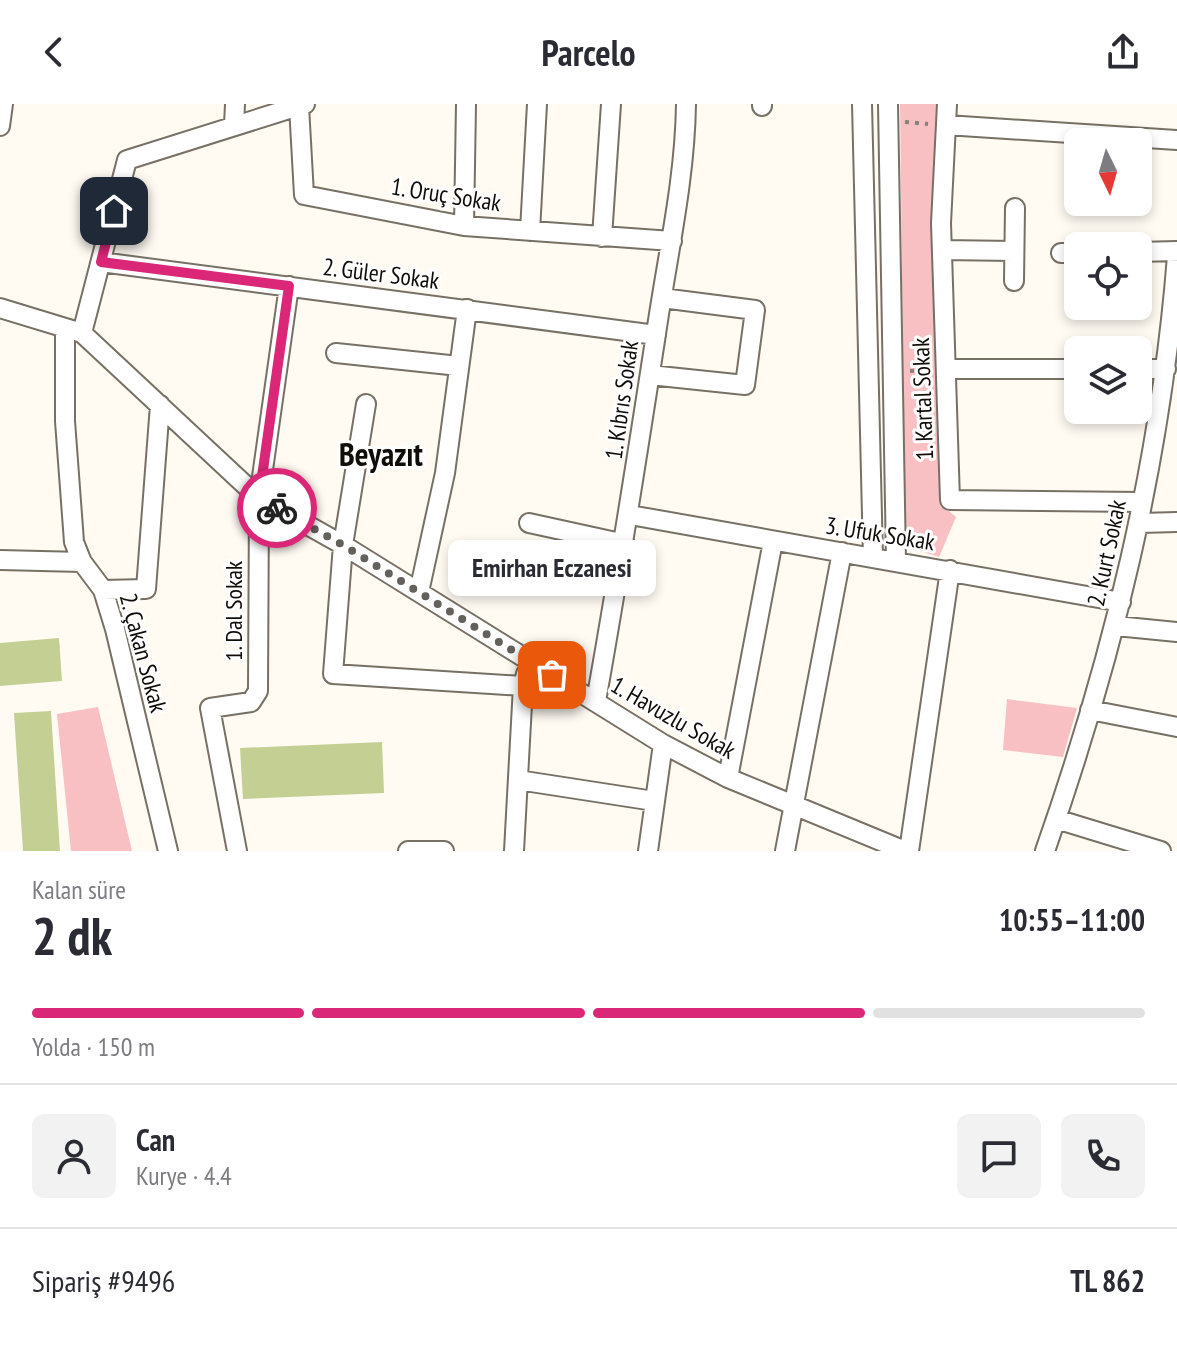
<!DOCTYPE html>
<html lang="tr">
<meta charset="utf-8">
<style>
body{margin:0;font-family:"PT Sans Narrow",sans-serif;background:#f2f2f3;color:#2b2b33;height:100vh;display:flex;flex-direction:column;font-size:30px;white-space:nowrap}
*{box-sizing:border-box;margin:0}
p{font-size:26px;color:#7c7c81}
.icon{flex:none;width:44px;height:44px;fill:none;stroke:currentColor;stroke-width:2;stroke-linecap:round;stroke-linejoin:round}
.map{position:relative;height:747px;overflow:hidden}
.drawer{display:flex;flex-direction:column;background:#fff;flex:1}
.drawer>*{flex:none}
.needle{width:52px;rotate:175deg}
.buttons{position:absolute;left:1064px;top:24px;display:grid;gap:16px}
.buttons a{display:grid;place-items:center;width:88px;height:88px;border-radius:12px;background:#fff;box-shadow:0 4px 12px #0003;font-size:40px}
.pin{position:absolute;display:grid;place-items:center;width:68px;height:68px;color:#fff;margin:-34px;border-radius:16px;box-shadow:0 4px 12px #0006}
.courier{position:absolute;display:grid;place-items:center;width:80px;height:80px;margin:-40px;border:6px solid #db2777;border-radius:50%;background:#fff;color:#222;box-shadow:0 2px 10px #0007}
.bubble{position:absolute;height:56px;border-radius:12px;background:#fff;box-shadow:0 4px 12px #0003;font-size:26px;font-weight:700;line-height:56px;text-align:center}
.overview em{font-style:normal;font-weight:700}
.overview div{display:flex;flex-direction:column-reverse}
.overview{display:flex;align-items:center;justify-content:space-between;height:136px;padding:0 32px}
h1{font-size:52px;font-weight:700;line-height:60px}
.bar{display:grid;grid-template-columns:repeat(4,1fr);gap:12px 8px;align-content:center;height:96px;padding:0 32px}
.bar i{height:10px;border-radius:6px;background:#e1e1e2}
.bar .current{background:#db2777}
.bar p{grid-column:span 4}
.line{display:flex;align-items:center;gap:20px;padding:0 32px;border-top:2px solid #e1e1e2}
.line div{flex:1}
.round{display:grid;place-items:center;flex:none;width:84px;height:84px;border-radius:12px;background:#f2f2f3}
header{display:flex;justify-content:space-between;align-items:center;height:104px;padding:0 32px;background:#fff;font-size:36px;font-weight:700}
.map>svg:first-child{display:block}
.green{fill:#f9c0c4}
.building{fill:#c4d093}
.lines{fill:none;stroke-linecap:round;stroke-linejoin:round}
.minor-casing{stroke:#777064;stroke-width:22}
.path{stroke:#86827c;stroke-width:4;stroke-dasharray:4 6;stroke-linecap:butt}
.minor{stroke:#fff;stroke-width:18}
.done{stroke:#64605b;stroke-width:8;stroke-dasharray:0 14.4}
.route{stroke:#db2777;stroke-width:10}
.labels{text-anchor:middle;stroke-width:6;stroke-linejoin:round;paint-order:stroke}
.street-label{font-size:24px;fill:#100d09;stroke:#fff}
.district-label{font-size:32px;font-weight:bold;fill:#100d09;stroke:#fff}
</style>
<header><svg class="icon" aria-label="back" viewBox="0 0 24 24"><path d="M15 5l-7 7 7 7"/></svg>Parcelo<svg class="icon" aria-label="share" viewBox="0 0 24 24"><path d="M12 15V3M7 8l5-5 5 5M5 13v7h14v-7"/></svg></header>
<div class="map">
<svg width="1177" height="747" viewBox="0 0 1177 747">
<rect width="100%" height="100%" fill="#fffaf2"/>
<!-- green -->
<path class="green" d="M900,0H939L942,401L956,413L939,453L905,442Z
M1007,595L1077,604L1063,653L1003,646Z
M98,603L132,747H71L57,610Z"/>
<!-- building -->
<path class="building" d="M59,534L62,577L0,582V539Z
M51,607L60,747H23L14,609Z
M382,638L384,689L243,695L240,644Z"/>
<g class="lines">
<defs>
<path id="minor" d="M862,0L873,453
M888,0L896,458
M947,0L941,119L950,396L1142,398
M299,2L304,91L464,122L672,137
M762,2V0
M234,21L235,0
M946,21L1177,36
M0,22L3,0
M464,122L466,0
M530,127L537,0
M602,133L611,0
M942,146L1014,147
M1138,148L1177,147
M1061,149H1078
M101,158L656,231
M1014,177L1015,104
M0,204L82,229L259,394L343,441L663,640L728,674L905,747
M65,224V317L74,438L82,458L103,486L115,525L168,747
M82,229L127,56L305,0
M336,249L459,262
M947,265H1078
M1138,265H1166
M650,271L745,281L755,206L662,194
M366,300L343,441L333,570L523,582
M630,411L1121,498
M529,419L625,440
M1140,419L1177,418
M0,456L82,458
M103,486L146,485L160,301
M419,488L445,369L467,205
M1116,522L1177,528
M596,597C618,475 637,353 656,230C667,153 685,77 686,0
M1090,606L1177,623
M728,674L773,437
M518,676L654,697
M1056,715L1161,747
M237,747L210,604L251,598L258,587L259,394L289,182
M408,747H444
M514,747L523,582L526,570
M648,747L663,640
M785,747L842,448
M909,747L950,466
M1045,747C1113,553 1161,358 1177,152"/>
</defs>
<!-- minor casing -->
<use href="#minor" class="minor-casing"/>
<!-- path -->
<path class="path" d="M905,18L928,20
M910,267L929,266"/>
<!-- minor -->
<use href="#minor" class="minor"/>
</g>
<g class="lines">
<!-- done -->
<path class="done" d="M277,404L343,441L552,571"/>
<!-- route -->
<path class="route" d="M114,107L101,158L289,182L259,394L277,404"/>
</g>
<g class="labels">
<!-- street labels -->
<g class="street-label">
<text transform="translate(446 91) rotate(9)" y="8">1. Oruç Sokak</text>
<text transform="translate(381 170) rotate(7)" y="8">2. Güler Sokak</text>
<text transform="translate(923 295) rotate(-92)" y="8">1. Kartal Sokak</text>
<text transform="translate(622 296) rotate(-82)" y="8">1. Kıbrıs Sokak</text>
<text transform="translate(880 430) rotate(9)" y="8">3. Ufuk Sokak</text>
<text transform="translate(1107 449) rotate(-78)" y="8">2. Kurt Sokak</text>
<text transform="translate(234 507) rotate(-90)" y="8">1. Dal Sokak</text>
<text transform="translate(143 549) rotate(75)" y="8">2. Çakan Sokak</text>
<text transform="translate(673 614) rotate(30)" y="8">1. Havuzlu Sokak</text>
</g>
<!-- district labels -->
<g class="district-label">
<text x="381" y="362">Beyazıt</text>
</g>
</g>
</svg>
<div class="buttons">
<a><svg class="needle" viewBox="-14 -14 28 28"><path d="M0-13l5 13h-10z" fill="#e53935"/><path d="M0 13l5-13h-10z" fill="#7c7c81"/></svg></a>
<a><svg class="icon" aria-label="locate" viewBox="0 0 24 24"><circle cx="12" cy="12" r="6"/><path d="M12 2v4M12 18v4M2 12h4M18 12h4"/></svg></a>
<a><svg class="icon" aria-label="layers" viewBox="0 0 24 24"><path d="M12 4l9 5-9 5-9-5zM3 14l9 5 9-5"/></svg></a>
</div>
<div class="pin" style="left:552px;top:571px;background:#ea580c"><svg class="icon" aria-label="bag" viewBox="0 0 24 24"><path d="M5 8h14l-1 12H6zM9 8a3 3 0 0 1 6 0"/></svg></div>
<div class="pin" style="left:114px;top:107px;background:#1f2937"><svg class="icon" aria-label="home" viewBox="0 0 24 24"><path d="M3 11l9-7 9 7M6 9v11h12V9"/></svg></div>
<div class="courier" style="left:277px;top:404px"><svg class="icon" aria-label="bike" viewBox="0 0 24 24"><circle cx="6" cy="16" r="4"/><circle cx="18" cy="16" r="4"/><path d="M6 16l4-8h5l3 8M10 8l3 8H6M13 5h3"/></svg></div>
<div class="bubble" style="left:448px;top:436px;width:208px">Emirhan Eczanesi</div>
</div>
<section class="drawer">
<div class="overview"><div><h1>2 dk</h1><p>Kalan süre</p></div><em>10:55–11:00</em></div>
<div class="bar"><i class="current"></i><i class="current"></i><i class="current"></i><i></i><p>Yolda · 150 m</p></div>
<div class="line" style="height:144px"><a class="round"><svg class="icon" aria-label="person" viewBox="0 0 24 24"><circle cx="12" cy="8" r="4"/><path d="M4 21q1-7 8-7t8 7"/></svg></a><div><b>Can</b><p>Kurye · 4.4</p></div><a class="round"><svg class="icon" aria-label="chat" viewBox="0 0 24 24"><path d="M4 5h16v11H9l-5 4z"/></svg></a><a class="round"><svg class="icon" aria-label="phone" viewBox="0 0 24 24"><path d="M5 4h4l2 5-3 2q2 4 5 5l2-3 5 2v4C11 20 4 13 5 4z"/></svg></a></div>
<div class="line" style="height:104px"><div>Sipariş #9496</div><b>TL 862</b></div>
</section>
